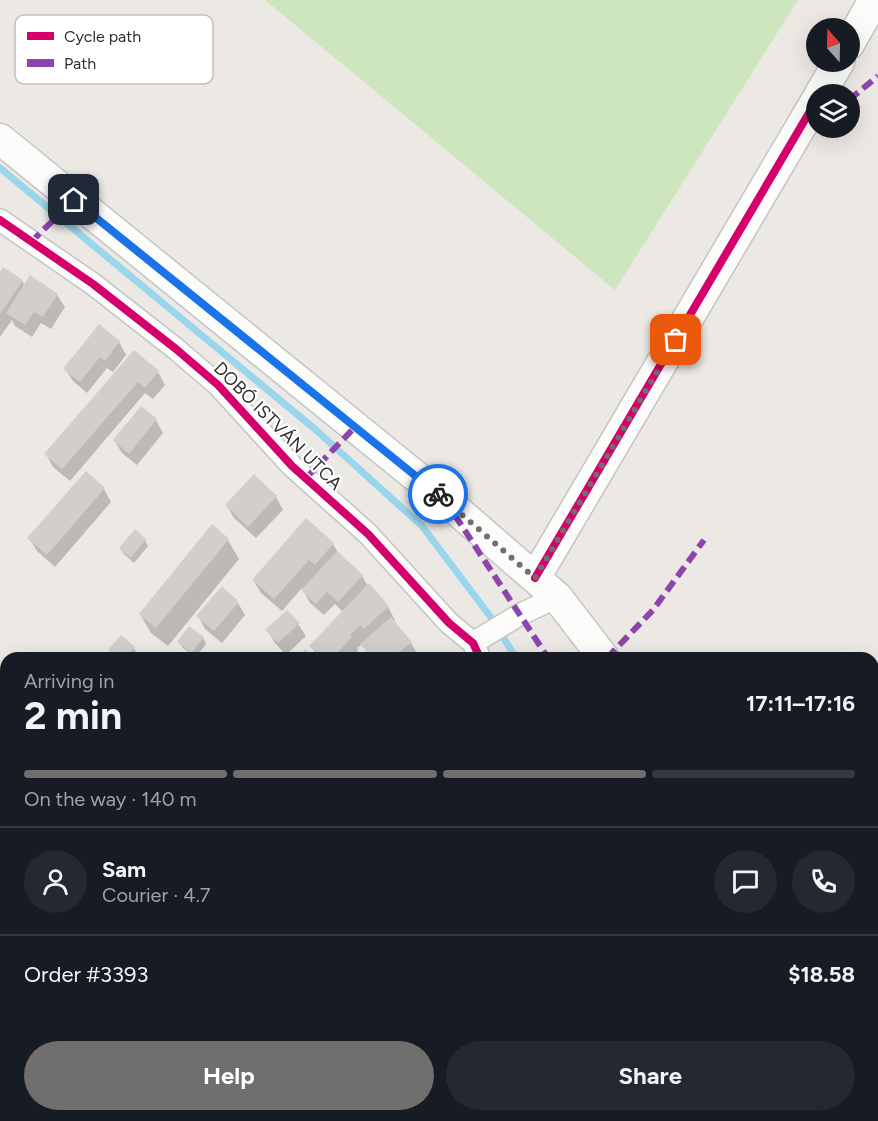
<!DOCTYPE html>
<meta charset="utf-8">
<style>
body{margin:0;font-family:Figtree,sans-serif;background:#242831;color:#f1f3f6;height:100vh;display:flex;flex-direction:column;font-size:22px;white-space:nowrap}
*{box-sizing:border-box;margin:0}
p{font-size:20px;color:#9ea1a6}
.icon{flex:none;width:33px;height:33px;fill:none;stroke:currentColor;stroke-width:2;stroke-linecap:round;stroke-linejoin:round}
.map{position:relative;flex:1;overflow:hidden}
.sheet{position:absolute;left:0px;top:652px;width:879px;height:470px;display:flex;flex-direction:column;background:#171b24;border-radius:18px 18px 0 0;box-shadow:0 6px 24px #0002}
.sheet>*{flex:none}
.needle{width:39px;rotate:340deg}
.buttons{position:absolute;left:806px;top:18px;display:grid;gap:12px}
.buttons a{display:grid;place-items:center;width:54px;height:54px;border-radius:50%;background:#171b24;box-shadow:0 6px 24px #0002;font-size:30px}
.pin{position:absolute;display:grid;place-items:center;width:51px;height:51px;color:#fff;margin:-26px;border-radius:12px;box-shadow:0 3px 9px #0006}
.courier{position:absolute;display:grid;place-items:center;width:60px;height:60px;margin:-30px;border:4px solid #1a73e8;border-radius:50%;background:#fff;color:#222;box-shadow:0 2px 8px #0007}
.head em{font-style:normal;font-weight:700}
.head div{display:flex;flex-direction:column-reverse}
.head{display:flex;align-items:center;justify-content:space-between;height:102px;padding:0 24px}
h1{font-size:39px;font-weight:700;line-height:45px}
.bar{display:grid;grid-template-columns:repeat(4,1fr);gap:9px 6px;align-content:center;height:72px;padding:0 24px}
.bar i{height:8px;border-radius:4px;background:#363941}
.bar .on{background:#706f6e}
.bar p{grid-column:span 4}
.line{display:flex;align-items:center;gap:15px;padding:0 24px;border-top:2px solid #363941}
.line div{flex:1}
.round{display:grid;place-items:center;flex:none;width:63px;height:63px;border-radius:32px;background:#242831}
.primary-button{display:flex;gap:12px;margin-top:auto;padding:12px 24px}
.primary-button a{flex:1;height:69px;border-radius:36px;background:#706f6e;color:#fff;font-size:24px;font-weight:700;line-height:69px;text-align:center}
.primary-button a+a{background:#242831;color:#f1f3f6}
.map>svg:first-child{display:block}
.green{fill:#cee6be}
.shadow{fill:#0003}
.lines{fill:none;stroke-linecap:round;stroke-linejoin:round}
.stream{stroke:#99d6ec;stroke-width:7}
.building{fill:#d1cecb}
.street-casing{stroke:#c5c4c5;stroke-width:24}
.secondary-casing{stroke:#c5c4c5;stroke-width:33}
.street{stroke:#fcfcfb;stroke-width:21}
.secondary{stroke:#fcfcfb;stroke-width:30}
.quiet{stroke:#8e44ad;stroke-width:6;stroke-dasharray:12 6;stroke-linecap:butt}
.cycleway-casing{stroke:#fff;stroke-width:11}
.cycleway{stroke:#d6006c;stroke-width:8}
.done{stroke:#706f6e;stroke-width:6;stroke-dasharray:0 10.8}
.route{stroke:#1a73e8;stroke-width:8}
.labels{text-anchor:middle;stroke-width:4.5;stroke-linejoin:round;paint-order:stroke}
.street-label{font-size:18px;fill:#2e2e2e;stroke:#fff}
.key{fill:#fff;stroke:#c0c0c0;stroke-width:1.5}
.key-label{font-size:16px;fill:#2e2e2e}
</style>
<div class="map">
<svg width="878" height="1121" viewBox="0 0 878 1121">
<rect width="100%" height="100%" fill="#ece8e4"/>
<!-- green -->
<path class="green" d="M265,0H798L615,290Z
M878,1051V1121H872L873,1075Z"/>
<!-- shadow -->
<path class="shadow" d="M0,275L22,281L25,286L57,295L65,307L51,329L41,323L32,337L15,326L12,320L0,337Z
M99,326L119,342L126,355L113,372L107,368L87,393L73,381L65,369Z
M134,352L158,372L165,385L153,399L145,393L70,481L53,467L46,454Z
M156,420L163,433L137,465L122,453L114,440Z
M86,473L104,489L111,502L55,567L37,551L29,538Z
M276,497L283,510L256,538L234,518L227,506Z
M135,531L145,540L148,546L134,563L124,554L120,548Z
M228,540L239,559L168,646L151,633L140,614Z
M333,544L340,556L362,576L368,586L388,607L395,620L393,622L411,643L418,655L414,658H371L362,644L357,648L358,651L351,658H318L311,646L343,612L335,604L324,615L310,603L302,588L282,611L261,593L253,580Z
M238,603L245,615L222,643L205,629L198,616Z
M298,624L306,636L286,655L275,643L267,630Z
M203,638L206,644L196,657L183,648L179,642Z
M134,648L137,654L133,658H115L110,651Z
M0,800L6,806V828L1,832L6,842L0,847Z
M0,868L6,874V923L0,928Z
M0,1071L6,1078V1098L0,1104Z"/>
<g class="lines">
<!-- stream -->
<path class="stream" d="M0,168L316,430L422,526L490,616L516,658
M642,1116L643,1121"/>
</g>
<!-- building -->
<path class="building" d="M3,267L23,280L0,314V272Z
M30,275L58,294L43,317L34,312L25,325L6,313Z
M99,324L120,341L105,361L100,357L80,382L63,369Z
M134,350L159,371L145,388L138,382L62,469L44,454Z
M141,406L157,419L129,454L113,440Z
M86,471L105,488L47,555L27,538Z
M254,474L277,496L248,527L225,505Z
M306,518L334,543L315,565L309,560L274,599L252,580Z
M212,524L229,539L156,628L139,614Z
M135,529L146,539L131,558L119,548Z
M337,551L363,575L338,602L327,592L316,604L301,590Z
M369,583L389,606L364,629L361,625L350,635L352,637L333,658H323L309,646Z
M222,586L239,602L214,631L196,616Z
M287,610L300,623L278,643L265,630Z
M391,617L412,642L392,658H372L360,644Z
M189,626L204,637L192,653L177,642Z
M121,635L135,647L125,658H117L108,650Z
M305,649L316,658H297Z
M0,796L6,804V810L0,814Z
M0,865L6,872V905L0,910Z
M6,929V946L0,939V934Z
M0,1069L6,1076V1079L0,1085Z"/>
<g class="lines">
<defs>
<path id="street" d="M0,220L93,284L176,349L218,385L292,466L368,534L449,623L473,643L480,658
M473,643L519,615L557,597
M0,1020L6,1028
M607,1116L609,1121
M13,1121L18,1116"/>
<path id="secondary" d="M849,44L874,0
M820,94L839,62
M0,139L445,500L557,597L604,658
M535,578L816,101
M674,1116L675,1121"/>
</defs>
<!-- street casing -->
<use href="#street" class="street-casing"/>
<!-- secondary casing -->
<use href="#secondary" class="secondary-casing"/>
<!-- street -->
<use href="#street" class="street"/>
<!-- secondary -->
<use href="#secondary" class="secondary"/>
<!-- quiet -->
<path class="quiet" d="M849,100L878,76
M31,242L74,200
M306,478L355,427
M445,500L548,658
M607,658L653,610L704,540"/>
<defs>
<path id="cycleway" d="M0,220L93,284L176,349L218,385L292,466L368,534L449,623L473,643L480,658
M535,578L816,101"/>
</defs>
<!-- cycleway casing -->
<use href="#cycleway" class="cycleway-casing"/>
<!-- cycleway -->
<use href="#cycleway" class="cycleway"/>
</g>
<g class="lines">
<!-- done -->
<path class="done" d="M438,494L535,578L676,340"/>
<!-- route -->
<path class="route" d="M74,200L438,494"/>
</g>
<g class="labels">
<!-- street labels -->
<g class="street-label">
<text transform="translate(278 426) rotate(45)" y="6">DOBÓ ISTVÁN UTCA</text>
</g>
</g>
<!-- legend -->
<rect x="15" y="15" width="198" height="69" rx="9" class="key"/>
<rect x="27" y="32" width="27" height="8" fill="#d6006c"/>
<rect x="27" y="59" width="27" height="8" fill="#8e44ad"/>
<g class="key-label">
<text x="64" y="42">Cycle path</text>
<text x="64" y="69">Path</text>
</g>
</svg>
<div class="buttons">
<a><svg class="needle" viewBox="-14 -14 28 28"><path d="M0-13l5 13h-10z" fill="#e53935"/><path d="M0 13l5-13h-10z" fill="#9ea1a6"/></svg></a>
<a><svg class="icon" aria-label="layers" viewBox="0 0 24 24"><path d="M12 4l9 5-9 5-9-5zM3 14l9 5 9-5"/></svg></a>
</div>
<div class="pin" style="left:676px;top:340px;background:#ea580c"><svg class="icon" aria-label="bag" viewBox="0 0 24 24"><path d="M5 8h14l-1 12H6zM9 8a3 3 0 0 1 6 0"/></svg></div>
<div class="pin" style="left:74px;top:200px;background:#1f2937"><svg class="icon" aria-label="home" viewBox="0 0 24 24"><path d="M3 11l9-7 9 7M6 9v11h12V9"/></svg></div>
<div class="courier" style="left:438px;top:494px"><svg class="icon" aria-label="bike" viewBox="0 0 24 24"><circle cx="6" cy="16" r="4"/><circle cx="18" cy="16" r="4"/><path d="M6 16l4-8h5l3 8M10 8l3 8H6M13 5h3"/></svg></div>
<section class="sheet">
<div class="head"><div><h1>2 min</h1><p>Arriving in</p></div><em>17:11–17:16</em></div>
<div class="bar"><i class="on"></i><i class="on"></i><i class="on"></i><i></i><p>On the way · 140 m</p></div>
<div class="line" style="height:108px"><a class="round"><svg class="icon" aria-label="person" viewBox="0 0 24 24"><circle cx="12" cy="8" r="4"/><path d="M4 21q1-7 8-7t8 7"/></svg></a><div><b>Sam</b><p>Courier · 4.7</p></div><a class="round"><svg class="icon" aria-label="chat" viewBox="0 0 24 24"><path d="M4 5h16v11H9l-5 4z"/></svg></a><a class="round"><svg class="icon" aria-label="phone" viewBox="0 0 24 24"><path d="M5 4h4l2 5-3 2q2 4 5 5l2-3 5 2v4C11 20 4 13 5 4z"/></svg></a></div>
<div class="line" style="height:78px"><div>Order #3393</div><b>$18.58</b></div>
<div class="primary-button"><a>Help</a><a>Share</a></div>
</section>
</div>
